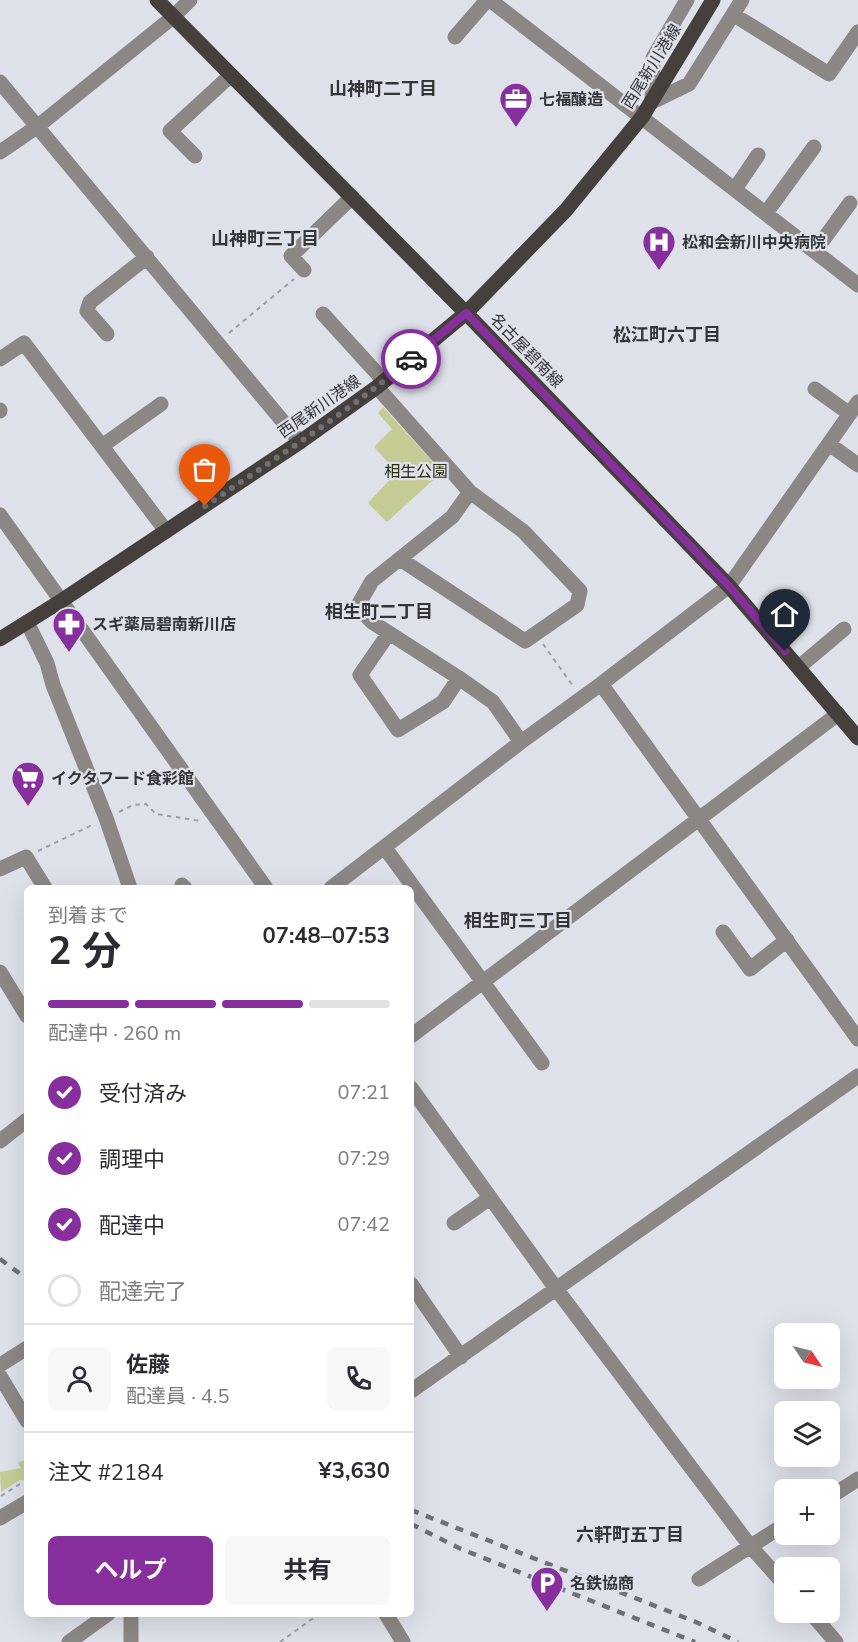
<!DOCTYPE html>
<html lang="ja">
<meta charset="utf-8">
<style>
body{margin:0;font-family:"Nunito Sans","Noto Sans JP",sans-serif;background:#f7f7f7;color:#2b2b33;height:100vh;display:flex;flex-direction:column;font-size:22px;white-space:nowrap}
*{box-sizing:border-box;margin:0}
p{font-size:20px;color:#7c7c81}
.icon{flex:none;width:33px;height:33px;fill:none;stroke:currentColor;stroke-width:2;stroke-linecap:round;stroke-linejoin:round}
.map{position:relative;flex:1;overflow:hidden}
.details{position:absolute;left:24px;top:885px;width:390px;height:732px;display:flex;flex-direction:column;background:#fff;border-radius:9px;box-shadow:0 6px 24px #0002}
.details>*{flex:none}
.needle{width:39px;rotate:125deg}
.buttons{position:absolute;left:774px;top:1323px;display:grid;gap:12px}
.buttons a{display:grid;place-items:center;width:66px;height:66px;border-radius:9px;background:#fff;box-shadow:0 6px 24px #0002;font-size:30px}
.pin{position:absolute;display:grid;place-items:center;width:51px;height:51px;color:#fff;margin:-62px -26px;border-radius:50% 50% 50% 0;rotate:-45deg;box-shadow:0 0 6px #0007}
.pin .icon{rotate:45deg}
.courier{position:absolute;display:grid;place-items:center;width:60px;height:60px;margin:-30px;border:4px solid #87309d;border-radius:50%;background:#fff;color:#222;box-shadow:0 2px 8px #0007}
.overview em{font-style:normal;font-weight:700}
.overview div{display:flex;flex-direction:column-reverse}
.overview{display:flex;align-items:center;justify-content:space-between;height:102px;padding:0 24px}
h1{font-size:39px;font-weight:700;line-height:45px}
.bar{display:grid;grid-template-columns:repeat(4,1fr);gap:9px 6px;align-content:center;height:72px;padding:0 24px}
.bar i{height:8px;border-radius:4px;background:#e1e1e2}
.bar .active{background:#87309d}
.bar p{grid-column:span 4}
.line{display:flex;align-items:center;gap:15px;padding:0 24px;border-top:2px solid #e1e1e2}
.line div{flex:1}
.round{display:grid;place-items:center;flex:none;width:63px;height:63px;border-radius:9px;background:#f7f7f7}
ol{padding:0 24px;list-style:none}
li{display:flex;align-items:center;gap:18px;height:66px}
li p{margin-inline-start:auto}
li .icon{padding:6px;border-radius:50%;background:#87309d;color:#fff;stroke-width:4}
li:last-child{color:#7c7c81}
li i{width:33px;height:33px;border:3px solid #e1e1e2;border-radius:50%}
.action{display:flex;gap:12px;margin-top:auto;padding:12px 24px}
.action a{flex:1;height:69px;border-radius:9px;background:#87309d;color:#fff;font-size:24px;font-weight:700;line-height:69px;text-align:center}
.action a+a{background:#f7f7f7;color:#2b2b33}
.map>svg:first-child{display:block}
.green{fill:#c5cc93}
.lines{fill:none;stroke-linecap:round;stroke-linejoin:round}
.path{stroke:#9e9fa7;stroke-width:2;stroke-dasharray:4.5 4.5;stroke-linecap:butt}
.minor{stroke:#8b8784;stroke-width:15}
.major{stroke:#45403b;stroke-width:15}
.rail{stroke:#6f7076;stroke-width:4.5;stroke-dasharray:8 8;stroke-linecap:butt}
.done{stroke:#707177;stroke-width:6;stroke-dasharray:0 10.8}
.route{stroke:#87309d;stroke-width:8}
.labels{text-anchor:middle;stroke-width:4.5;stroke-linejoin:round;paint-order:stroke}
.street-label{font-size:16px;fill:#343539;stroke:#dee0ea}
.poi-label{font-size:16px;font-weight:bold;fill:#343539;stroke:#dee0ea;text-anchor:start}
.park-label{font-size:16px;fill:#2a2c0f;stroke:#dee0ea}
.neighbourhood-label{font-size:18px;font-weight:bold;fill:#343539;stroke:#dee0ea}
</style>
<div class="map">
<svg width="858" height="1642" viewBox="0 0 858 1642">
<rect width="100%" height="100%" fill="#dee0ea"/>
<!-- green -->
<path class="green" d="M383,407L442,472L387,522L368,503L397,472L374,447L392,429L378,413Z
M27,1458V1481L20,1480L1,1492L0,1472L21,1468L18,1463Z"/>
<g class="lines">
<!-- path -->
<path class="path" d="M229,333L294,279
M543,644L573,686
M119,812L133,805L146,804L156,814L201,821
M38,851L92,825
M1,1496L20,1484L27,1485
M280,1642L319,1614"/>
<!-- minor -->
<path class="minor" d="M490,0L858,285
M687,0L653,58L652,102L689,84L742,0
M734,15L829,74L858,32
M455,37L487,0
M0,82L300,442
M0,152L38,126L173,17L190,0
M195,156L170,131L231,75
M735,189L758,155
M766,213L814,147
M815,251L850,203
M304,270L291,256L352,197
M323,314L384,381
M107,334L87,311L90,302L147,257
M0,359L24,343L166,531
M377,387L470,492L452,517L372,581L357,607L372,622L459,678L493,702L521,742
M815,389L850,414
M0,410V411
M829,444L858,465
M102,446L161,404
M0,515L266,888
M400,559L525,641L577,605L580,591L523,531L470,492
M27,622L47,663L53,685L106,818L130,888
M389,633L360,675L398,730L443,702L459,678
M799,667L844,629
M601,684L858,1039
M385,848L542,1063
M0,869L26,857L45,888
M182,885L185,888
M331,888L521,742L601,684L729,586L858,402
M723,932L750,969L787,940
M0,972L27,1016
M411,1036L838,714
M411,1088L557,1290L751,1547L784,1584
M0,1141L27,1120
M454,1223L490,1198
M411,1284L461,1357
M0,1365L27,1348
M0,1376L27,1421
M411,1391L858,1076
M830,1497L858,1479
M0,1518L27,1502
M699,1579L784,1525
M810,1612L836,1642
M131,1614V1642
M386,1614L403,1642
M69,1642L108,1614"/>
<!-- major -->
<path class="major" d="M157,0L466,313L729,586L858,738
M0,639L61,601L300,442L377,387L466,313L566,210L642,117L713,0"/>
<!-- rail -->
<path class="rail" d="M0,1259L27,1279
M411,1510L696,1622L738,1642
M411,1524L461,1549L695,1642"/>
</g>
<g class="lines">
<!-- done -->
<path class="done" d="M205,506C275,459 346,413 411,359"/>
<!-- route -->
<path class="route" d="M411,359L466,313L729,586L785,651"/>
</g>
<!-- icons -->
<defs>
<symbol id="office-pin" viewBox="-11 -11 22 30"><path d="M0 17L-7.5 6A9.5 9.5 0 1 1 7.5 6Z" fill="#87309d" stroke="#dee0ea"/><path d="M-6-3h4V-5.5h4V-3h4V5H-6ZM-1-4.5V-3h2v-1.5ZM-6 0V1H6V0Z" fill="#fff"/></symbol>
<symbol id="hospital-pin" viewBox="-11 -11 22 30"><path d="M0 17L-7.5 6A9.5 9.5 0 1 1 7.5 6Z" fill="#87309d" stroke="#dee0ea"/><path d="M-5-5h3v3.5h4V-5h3V5h-3V1.5h-4V5h-3Z" fill="#fff"/></symbol>
<symbol id="pharmacy-pin" viewBox="-11 -11 22 30"><path d="M0 17L-7.5 6A9.5 9.5 0 1 1 7.5 6Z" fill="#87309d" stroke="#dee0ea"/><path d="M-2-6h4v4h4v4h-4v4h-4v-4h-4v-4h4Z" fill="#fff"/></symbol>
<symbol id="supermarket-pin" viewBox="-11 -11 22 30"><path d="M0 17L-7.5 6A9.5 9.5 0 1 1 7.5 6Z" fill="#87309d" stroke="#dee0ea"/><path d="M-6-5.5h2.5l.6 2H6L4.5 2H-2.5L-4.4-4H-6ZM-1.5 3.2a1.3 1.3 0 1 0 .1 0ZM3 3.2a1.3 1.3 0 1 0 .1 0Z" fill="#fff"/></symbol>
<symbol id="parking-pin" viewBox="-11 -11 22 30"><path d="M0 17L-7.5 6A9.5 9.5 0 1 1 7.5 6Z" fill="#87309d" stroke="#dee0ea"/><path d="M-3.5-5.5H1a3.5 3.5 0 0 1 0 7H-1V5.5H-3.5ZM-1-3.4V-.6H.8a1.4 1.4 0 0 0 0-2.8Z" fill="#fff"/></symbol>
</defs>
<g fill-rule="evenodd">
<use href="#office-pin" x="497" y="80" width="38" height="52"/>
<use href="#hospital-pin" x="640" y="223" width="38" height="52"/>
<use href="#pharmacy-pin" x="50" y="605" width="38" height="52"/>
<use href="#supermarket-pin" x="9" y="759" width="38" height="52"/>
<use href="#parking-pin" x="528" y="1564" width="38" height="52"/>
</g>
<g class="labels">
<!-- street labels -->
<g class="street-label">
<text transform="translate(651 66) rotate(-58)" y="6">西尾新川港線</text>
<text transform="translate(527 350) rotate(46)" y="6">名古屋碧南線</text>
<text transform="translate(319 406) rotate(-35)" y="6">西尾新川港線</text>
</g>
<!-- poi labels -->
<g class="poi-label">
<text x="539" y="105">七福醸造</text>
<text x="682" y="248">松和会新川中央病院</text>
<text x="92" y="630">スギ薬局碧南新川店</text>
<text x="51" y="784">イクタフード食彩館</text>
<text x="570" y="1589">名鉄協商</text>
</g>
<!-- park labels -->
<g class="park-label">
<text x="416" y="477">相生公園</text>
</g>
<!-- neighbourhood labels -->
<g class="neighbourhood-label">
<text x="383" y="95">山神町二丁目</text>
<text x="265" y="245">山神町三丁目</text>
<text x="667" y="341">松江町六丁目</text>
<text x="379" y="618">相生町二丁目</text>
<text x="518" y="927">相生町三丁目</text>
<text x="630" y="1541">六軒町五丁目</text>
</g>
</g>
</svg>
<div class="buttons">
<a><svg class="needle" viewBox="-14 -14 28 28"><path d="M0-13l5 13h-10z" fill="#e53935"/><path d="M0 13l5-13h-10z" fill="#7c7c81"/></svg></a>
<a><svg class="icon" aria-label="layers" viewBox="0 0 24 24"><path d="M12 4l9 5-9 5-9-5zM3 14l9 5 9-5"/></svg></a>
<a>+</a>
<a>−</a>
</div>
<div class="pin" style="left:205px;top:506px;background:#ea580c"><svg class="icon" aria-label="bag" viewBox="0 0 24 24"><path d="M5 8h14l-1 12H6zM9 8a3 3 0 0 1 6 0"/></svg></div>
<div class="pin" style="left:785px;top:651px;background:#1f2937"><svg class="icon" aria-label="home" viewBox="0 0 24 24"><path d="M3 11l9-7 9 7M6 9v11h12V9"/></svg></div>
<div class="courier" style="left:411px;top:359px"><svg class="icon" aria-label="car" viewBox="0 0 24 24"><path d="M5 17H2v-5l4-1 3-4h7l3 4 3 1v5h-3M9 17h6M6 11h13"/><circle cx="7" cy="17" r="2"/><circle cx="17" cy="17" r="2"/></svg></div>
<section class="details">
<div class="overview"><div><h1>2 分</h1><p>到着まで</p></div><em>07:48–07:53</em></div>
<div class="bar"><i class="active"></i><i class="active"></i><i class="active"></i><i></i><p>配達中 · 260 m</p></div>
<ol>
<li><svg class="icon" aria-label="check" viewBox="0 0 24 24"><path d="M5 12l5 5 9-10"/></svg>受付済み<p>07:21</p></li>
<li><svg class="icon" aria-label="check" viewBox="0 0 24 24"><path d="M5 12l5 5 9-10"/></svg>調理中<p>07:29</p></li>
<li><svg class="icon" aria-label="check" viewBox="0 0 24 24"><path d="M5 12l5 5 9-10"/></svg>配達中<p>07:42</p></li>
<li><i></i>配達完了</li>
</ol>
<div class="line" style="height:108px"><a class="round"><svg class="icon" aria-label="person" viewBox="0 0 24 24"><circle cx="12" cy="8" r="4"/><path d="M4 21q1-7 8-7t8 7"/></svg></a><div><b>佐藤</b><p>配達員 · 4.5</p></div><a class="round"><svg class="icon" aria-label="phone" viewBox="0 0 24 24"><path d="M5 4h4l2 5-3 2q2 4 5 5l2-3 5 2v4C11 20 4 13 5 4z"/></svg></a></div>
<div class="line" style="height:78px"><div>注文 #2184</div><b>¥3,630</b></div>
<div class="action"><a>ヘルプ</a><a>共有</a></div>
</section>
</div>
